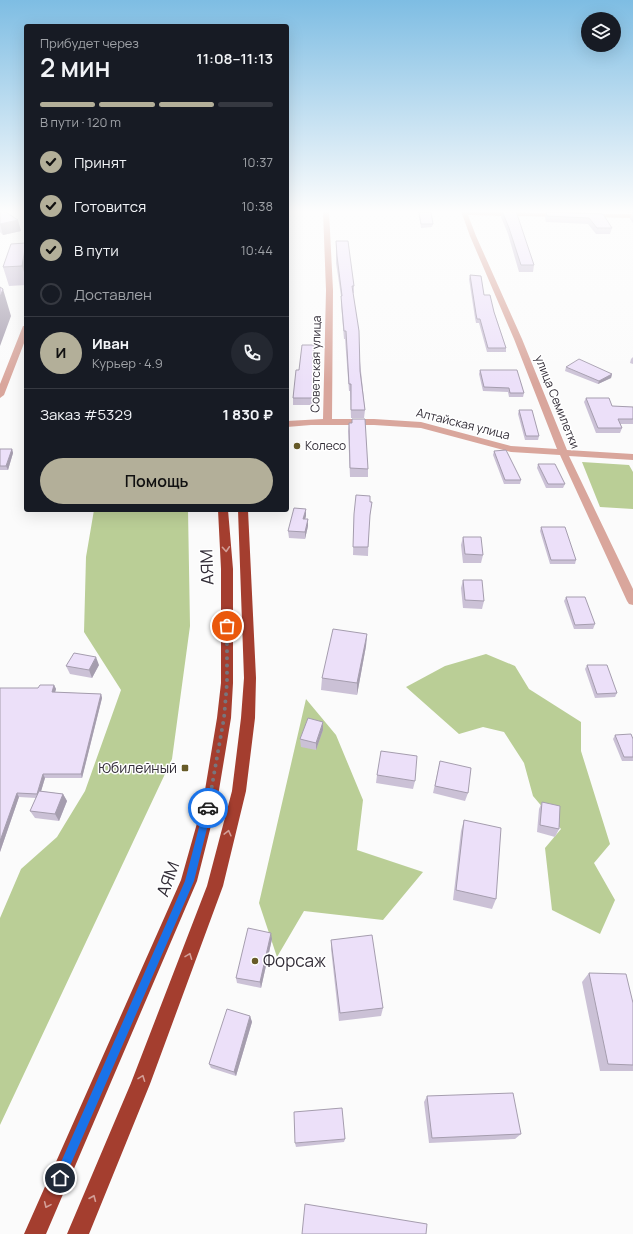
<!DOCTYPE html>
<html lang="ru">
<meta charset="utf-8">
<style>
body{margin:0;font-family:Manrope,sans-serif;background:#242831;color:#f1f3f6;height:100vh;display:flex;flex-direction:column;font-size:15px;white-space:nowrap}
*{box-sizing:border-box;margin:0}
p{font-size:13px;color:#9ea1a6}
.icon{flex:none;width:22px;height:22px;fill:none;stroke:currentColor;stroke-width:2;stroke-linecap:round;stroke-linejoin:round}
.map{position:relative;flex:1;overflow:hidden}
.drawer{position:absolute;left:24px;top:24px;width:265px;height:488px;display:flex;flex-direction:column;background:#171b24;border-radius:4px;box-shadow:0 4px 16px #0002}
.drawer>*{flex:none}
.buttons{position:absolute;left:581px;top:12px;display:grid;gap:8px}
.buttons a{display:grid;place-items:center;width:40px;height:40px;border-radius:50%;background:#171b24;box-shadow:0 4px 16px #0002;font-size:20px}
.pin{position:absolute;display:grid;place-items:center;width:34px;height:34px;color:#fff;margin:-17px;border:2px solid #fff;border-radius:50%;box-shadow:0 1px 4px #0007}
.courier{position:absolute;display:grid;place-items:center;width:40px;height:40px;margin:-20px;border:3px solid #1a73e8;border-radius:50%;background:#fff;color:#222;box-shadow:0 1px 5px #0007}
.summary em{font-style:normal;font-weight:600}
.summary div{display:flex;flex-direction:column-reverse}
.summary{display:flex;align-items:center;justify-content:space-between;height:68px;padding:0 16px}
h1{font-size:26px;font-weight:600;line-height:30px}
.bar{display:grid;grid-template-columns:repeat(4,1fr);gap:6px 4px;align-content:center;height:48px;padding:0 16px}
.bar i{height:5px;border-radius:3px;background:#363941}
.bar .current{background:#b3af99}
.bar p{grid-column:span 4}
.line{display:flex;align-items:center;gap:10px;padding:0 16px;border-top:1px solid #363941}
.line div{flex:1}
.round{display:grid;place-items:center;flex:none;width:42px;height:42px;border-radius:21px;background:#242831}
ol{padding:0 16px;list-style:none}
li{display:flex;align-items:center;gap:12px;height:44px}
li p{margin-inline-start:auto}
li .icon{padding:4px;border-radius:50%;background:#b3af99;color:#111;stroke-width:4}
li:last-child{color:#9ea1a6}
li i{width:22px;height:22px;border:2px solid #363941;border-radius:50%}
.action{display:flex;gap:8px;margin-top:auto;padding:8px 16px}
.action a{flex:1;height:46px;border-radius:24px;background:#b3af99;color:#111;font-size:16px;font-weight:600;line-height:46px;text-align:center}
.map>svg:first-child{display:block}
.forest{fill:#bace96}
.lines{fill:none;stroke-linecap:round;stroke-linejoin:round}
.minor{fill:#d9a69c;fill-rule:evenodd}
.highway{fill:#a43e2f;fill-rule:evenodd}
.wall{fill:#cbc1d6}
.shaded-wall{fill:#a59dae}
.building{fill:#ece0f9;stroke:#a59dae}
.oneway{stroke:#d29e97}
.route{fill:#1a73e8}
.done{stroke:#78757c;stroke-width:4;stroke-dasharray:0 7.2}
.poi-dot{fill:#675b28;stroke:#fff;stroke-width:1.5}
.labels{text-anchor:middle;stroke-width:3;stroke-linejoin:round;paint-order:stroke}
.far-street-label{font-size:12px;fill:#322d37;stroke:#fff}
.far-poi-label{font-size:12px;fill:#322d37;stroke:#fff;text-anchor:start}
.poi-label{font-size:14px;fill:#322d37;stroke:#fff;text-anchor:end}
.near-street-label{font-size:17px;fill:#322d37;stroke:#fff}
.near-poi-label{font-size:17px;fill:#322d37;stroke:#fff;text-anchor:start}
</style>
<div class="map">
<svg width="633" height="1234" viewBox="0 0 633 1234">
<rect width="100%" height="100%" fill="#fbfbfb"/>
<!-- forest -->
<path class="forest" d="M582,462L629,465L633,472V509L600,507Z
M94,510H188L190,626L172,759L0,1125V918L21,869L57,837L85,791L121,690L84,632L86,557Z
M486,654L515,666L529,689L581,722V751L610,844L594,863L615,900L600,934L552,910L545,848L561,829L533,796L524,763L504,732L483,727L459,734L406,687L445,666Z
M306,699L336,735L363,800L357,850L423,872L383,920L304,911L277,957L259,903Z"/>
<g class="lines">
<!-- minor -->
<path class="minor" d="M323,211H329L333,290L332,419H374L421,422L511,446L557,449L514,339L470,236L461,211L564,214V216L562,217L468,215L476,236L522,339L567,450L633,454V460L569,456L633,589V605L629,604L627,601L560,455L511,452L421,428L374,425H311L287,427V421L323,419L326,290Z
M586,214H633V218L588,217L586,216Z
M23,326H26V338L4,395L0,398V384Z"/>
<!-- highway -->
<path class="highway" d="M218,510H228L233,569V683L231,718L217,802L197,881L46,1234H24L181,880L203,802L217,718L221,683V569Z
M238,510H248L256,678L255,718L246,791L223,886L150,1084L89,1234H67L131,1083L207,886L232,791L241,718L244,678Z"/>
</g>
<!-- wall -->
<path class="wall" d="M0,211L21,231L3,235L0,232Z
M24,211H26V215H25Z
M502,211L534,265L533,272H519L508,234L501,217Z
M548,211H588V212Z
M624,211H633V223L630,219L632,213L625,212Z
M419,212L433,224L432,227L421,228L419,215Z
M546,212L603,214L612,228L610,234H596L588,224L546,222L545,218Z
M336,241L354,286V293H353L365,410L364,418H351L350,391H349L345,339H344L341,304V296L336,263Z
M26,244V285L9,286L3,267Z
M470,275L484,295L494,312L506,348V352H487L479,323H476L475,318L469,279Z
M314,352V359L316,365L313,405H293V398L299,370Z
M633,357V364L630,363L631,359Z
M566,367L612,374L611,378L598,384L565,371Z
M480,370L524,393L523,397H509L508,392L483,391L479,374Z
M586,398L612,406L633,407V424H620L622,428L620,433H596L584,402Z
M519,410L539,436L538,440H525L518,414Z
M349,423L368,469V477H350L348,431Z
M0,449H12L13,453L8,470H0Z
M494,451L521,480L520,484H504L493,455Z
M538,464L565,484L563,488H546L537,468Z
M370,502H372L369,522L368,556L353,555L354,514Z
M306,516L305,519L308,526L305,539L289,538L288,531Z
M541,527L576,560L575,564H550L540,531Z
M463,537L483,555L481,563H463L461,545Z
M463,580L484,601L482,609L463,608L461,588Z
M566,597L595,624L593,629H574L564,601Z
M367,634L366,646L357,695L321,690L322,678Z
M99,665L92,678L70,674L66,666Z
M587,665L617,693L615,697L595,698L585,669Z
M54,685L56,689L55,692L101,694L102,698L82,778H45L41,791L63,794L67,801L59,821L35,818L30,811L36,798L19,797L0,852V688H38Z
M323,722V730L316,750L301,747L300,739Z
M615,735L633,739V761H622L613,739Z
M440,761L468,793L465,801L433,793Z
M377,775L415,781L413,789L376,783Z
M542,802L559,829L555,837L537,832L539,809Z
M464,820L496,899L492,909L453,900L461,831Z
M272,939L261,988L237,983L236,978Z
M331,940L383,1008L381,1016L339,1021L331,949Z
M589,973L633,1003V1071H600L582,982Z
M250,1016L252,1022L236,1076L211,1068L209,1064Z
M427,1096L521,1134L515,1139L429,1143L424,1102Z
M345,1139L344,1142L296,1147L295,1143Z"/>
<!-- shaded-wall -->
<path class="shaded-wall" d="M18,220L21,231L3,235L0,224Z
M26,243V278L22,266Z
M3,289L11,316L0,346V297Z
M316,359V365L313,405V398Z
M612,374L611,378L598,384L599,381Z
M12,449L13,453L8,470L6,466Z
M306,509V516L303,526V519Z
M308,519V526L305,539V532Z
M367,634L366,646L357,695V683Z
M96,657L99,665L92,678L89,670Z
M54,685L56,689L54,696L52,692Z
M101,694L102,698L82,778L81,774Z
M323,722V730L316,750V743Z
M43,774L45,778L39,798L37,794Z
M17,793L19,797L0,852V841Z
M63,794L67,801L59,821L55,814Z
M271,933L272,939L261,988L260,982Z
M250,1016L252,1022L236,1076L234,1072Z"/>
<!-- building -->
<path class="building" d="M0,211H4L18,220L0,224Z
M502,211H516L534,265H521L509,228Z
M419,212H431L433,224H421Z
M546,212L603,214L612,228H597L589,218L547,216Z
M336,241H348L354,286H352L359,331L360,371L365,410H351V384H349L346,331H344L341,296H342L337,256Z
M26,243L22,266L3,267L11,244Z
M470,275L481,276L484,295H490L494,312L506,348H488L480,319H477L476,314Z
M0,287L3,289L0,297Z
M302,345H314L313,359H316L313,398H293L296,370H299Z
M579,359L612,374L599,381L566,367Z
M480,370H517L524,393H510L509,388L484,387Z
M586,398H609L612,406L633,407V419H618L622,428H598Z
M519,410H532L539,436H526Z
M352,419H365L368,469L350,468L349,423H352Z
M0,449H12L6,466H0Z
M506,450L521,480H505L494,451Z
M538,464H555L565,484H548Z
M356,495L370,496V502H372L370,515L368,547H353L354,514Z
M294,508L306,509L303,519H308L305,532L288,531Z
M541,527H565L576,560H551Z
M463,537H481L483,555L465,554Z
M463,580H482L484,601L465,600Z
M566,597H585L595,624L575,625Z
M333,629L367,634L357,683L322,678Z
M74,653L96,657L89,670L66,666Z
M587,665H607L617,693L597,694Z
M40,685H54L52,692L101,694L81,774H43L37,794L17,793L0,841V688H38Z
M308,718L323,722L316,743L300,739Z
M631,734L633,739V757H624L615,735Z
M381,751L417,756L415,781L377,775Z
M440,761L471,768L468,793L435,786Z
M39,791L63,794L55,814L30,811Z
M542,802L560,806L559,829L540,825Z
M464,820L501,828L496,899L456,890Z
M248,928L271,933L260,982L236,978Z
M372,935L383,1008L340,1013L331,940Z
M589,973L626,974L633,1003V1065L608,1064Z
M227,1009L250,1016L234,1072L209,1064Z
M513,1093L521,1134L432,1138L427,1096Z
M342,1108L345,1139L295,1143L294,1112Z
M305,1204L427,1224L426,1234H302Z"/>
<!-- one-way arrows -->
<defs><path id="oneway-chevron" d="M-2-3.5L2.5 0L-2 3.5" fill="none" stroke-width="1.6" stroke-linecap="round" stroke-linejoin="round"/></defs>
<g class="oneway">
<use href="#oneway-chevron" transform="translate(226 549) rotate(86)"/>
<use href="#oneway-chevron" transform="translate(228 833) rotate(-76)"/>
<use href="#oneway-chevron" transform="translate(189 956) rotate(-69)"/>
<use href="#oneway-chevron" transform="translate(142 1078) rotate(-69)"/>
<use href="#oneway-chevron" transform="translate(93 1198) rotate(-67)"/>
<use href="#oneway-chevron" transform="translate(47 1205) rotate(114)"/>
</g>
<!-- sky -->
<linearGradient id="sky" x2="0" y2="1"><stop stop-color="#7ebde3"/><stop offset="0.55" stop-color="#fdfdfd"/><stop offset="1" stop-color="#fdfdfd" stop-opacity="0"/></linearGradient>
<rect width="633" height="384" fill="url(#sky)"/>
<!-- route -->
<path class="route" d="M208,804L212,808L194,881L63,1182L60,1183L56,1182L54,1178L185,881L204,808Z"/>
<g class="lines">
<!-- done -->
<path class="done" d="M208,808L224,718L227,683V626"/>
</g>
<!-- markers -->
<g class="poi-dot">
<circle cx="297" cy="446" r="4"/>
<rect x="181" y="764" width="8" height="8" rx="2"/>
<circle cx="255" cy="961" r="4"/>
</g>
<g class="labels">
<!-- far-street labels -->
<g class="far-street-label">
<text transform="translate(316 364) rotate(-89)" y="4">Советская улица</text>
<text transform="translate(557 402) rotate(68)" y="4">улица Семилетки</text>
<text transform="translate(463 424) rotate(14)" y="4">Алтайская улица</text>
</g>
<!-- far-poi labels -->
<g class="far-poi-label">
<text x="305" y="450">Колесо</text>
</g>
<!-- poi labels -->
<g class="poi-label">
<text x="177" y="773">Юбилейный</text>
</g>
<!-- near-street labels -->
<g class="near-street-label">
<text transform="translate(207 567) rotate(-92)" y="6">АЯМ</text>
<text transform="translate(168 879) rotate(-70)" y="6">АЯМ</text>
</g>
<!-- near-poi labels -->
<g class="near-poi-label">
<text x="263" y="967">Форсаж</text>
</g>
</g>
</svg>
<div class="buttons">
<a><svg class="icon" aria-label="layers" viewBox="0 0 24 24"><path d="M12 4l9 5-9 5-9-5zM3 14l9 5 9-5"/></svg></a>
</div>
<div class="pin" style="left:227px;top:626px;background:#ea580c"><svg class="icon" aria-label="bag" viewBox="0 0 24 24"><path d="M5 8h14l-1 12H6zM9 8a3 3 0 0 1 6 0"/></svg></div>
<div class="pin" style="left:60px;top:1178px;background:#1f2937"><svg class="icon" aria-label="home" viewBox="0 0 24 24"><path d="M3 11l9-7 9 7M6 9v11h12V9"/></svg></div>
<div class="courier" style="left:208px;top:808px"><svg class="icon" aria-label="car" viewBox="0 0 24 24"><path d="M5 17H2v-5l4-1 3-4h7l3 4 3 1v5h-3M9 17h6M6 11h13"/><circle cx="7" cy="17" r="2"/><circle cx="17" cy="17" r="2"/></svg></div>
<section class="drawer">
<div class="summary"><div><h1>2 мин</h1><p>Прибудет через</p></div><em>11:08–11:13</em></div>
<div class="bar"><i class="current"></i><i class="current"></i><i class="current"></i><i></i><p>В пути · 120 m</p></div>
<ol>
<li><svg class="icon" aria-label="check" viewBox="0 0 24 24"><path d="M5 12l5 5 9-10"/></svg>Принят<p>10:37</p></li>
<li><svg class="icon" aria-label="check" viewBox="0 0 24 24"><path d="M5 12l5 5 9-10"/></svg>Готовится<p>10:38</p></li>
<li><svg class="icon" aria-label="check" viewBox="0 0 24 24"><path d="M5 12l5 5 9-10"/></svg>В пути<p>10:44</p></li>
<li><i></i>Доставлен</li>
</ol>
<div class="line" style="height:72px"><b class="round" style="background:#b3af99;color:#111">И</b><div><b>Иван</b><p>Курьер · 4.9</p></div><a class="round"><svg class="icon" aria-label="phone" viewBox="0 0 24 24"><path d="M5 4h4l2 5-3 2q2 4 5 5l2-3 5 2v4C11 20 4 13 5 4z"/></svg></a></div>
<div class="line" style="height:52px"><div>Заказ #5329</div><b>1 830 ₽</b></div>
<div class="action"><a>Помощь</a></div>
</section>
</div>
